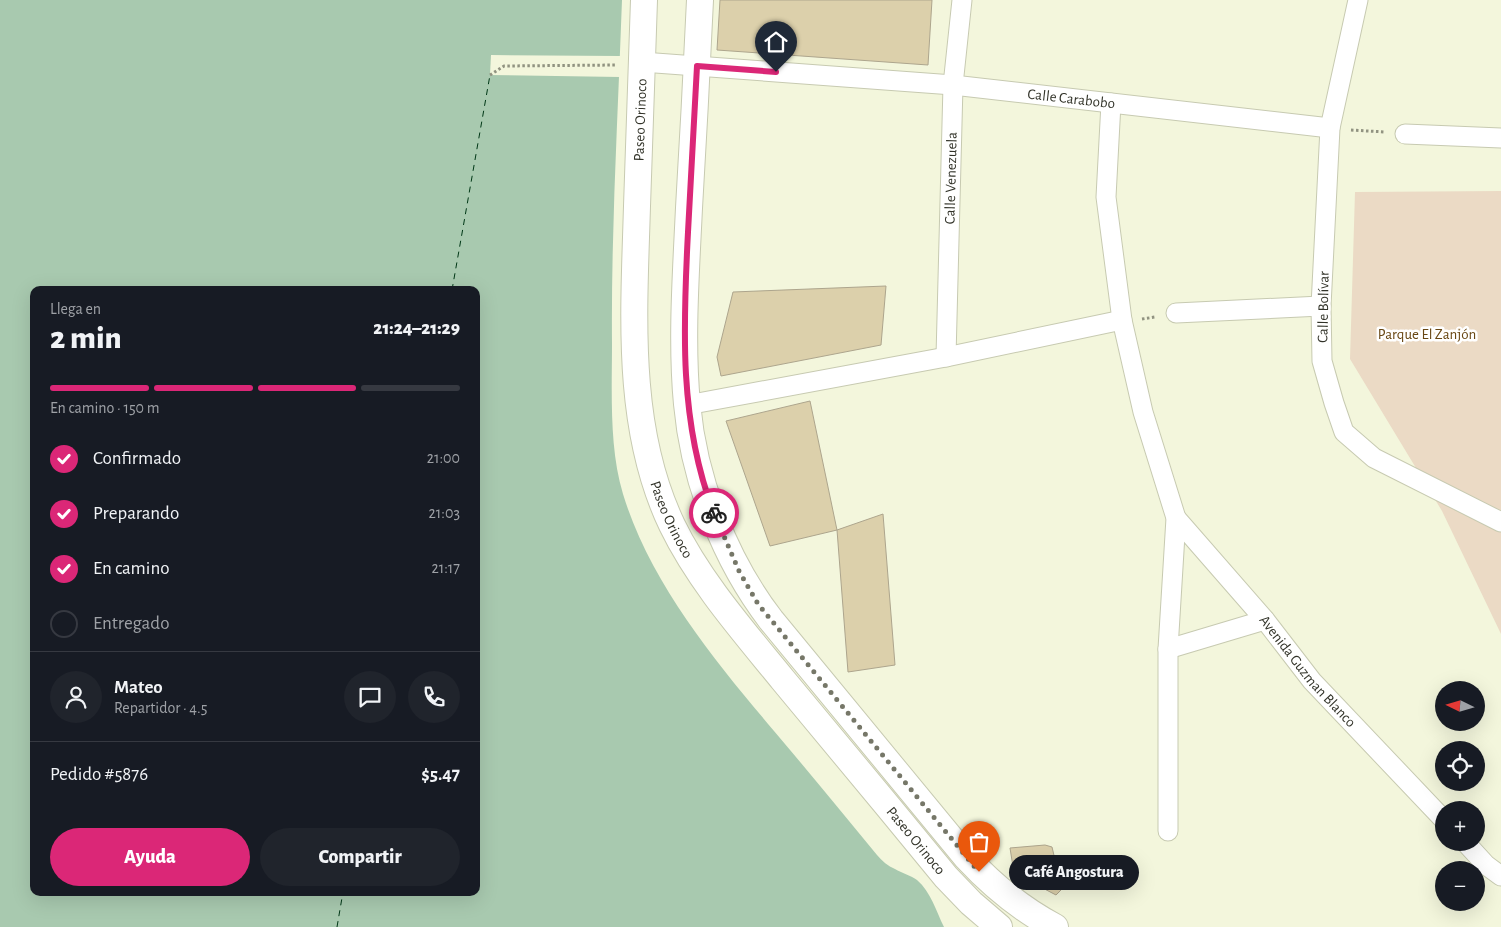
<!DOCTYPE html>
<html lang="es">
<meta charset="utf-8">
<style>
body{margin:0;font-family:"Alegreya Sans",sans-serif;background:#20242c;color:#f1f3f6;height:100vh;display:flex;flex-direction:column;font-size:19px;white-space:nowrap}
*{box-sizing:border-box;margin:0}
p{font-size:16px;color:#9ea1a6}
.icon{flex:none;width:28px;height:28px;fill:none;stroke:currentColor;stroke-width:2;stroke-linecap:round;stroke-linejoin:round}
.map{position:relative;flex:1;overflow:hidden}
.sheet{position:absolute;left:30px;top:286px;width:450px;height:610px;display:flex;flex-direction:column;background:#171b24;border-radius:10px;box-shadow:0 5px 20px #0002}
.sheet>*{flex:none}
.needle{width:32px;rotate:275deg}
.controls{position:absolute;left:1435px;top:681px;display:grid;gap:10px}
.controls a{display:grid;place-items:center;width:50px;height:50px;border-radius:50%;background:#171b24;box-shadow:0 5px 20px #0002;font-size:25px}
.pin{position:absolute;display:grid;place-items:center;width:42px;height:42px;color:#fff;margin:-51px -21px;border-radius:50% 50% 50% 0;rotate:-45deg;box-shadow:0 0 5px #0007}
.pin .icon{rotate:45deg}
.courier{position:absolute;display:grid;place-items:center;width:50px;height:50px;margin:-25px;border:4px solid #db2777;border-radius:50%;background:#fff;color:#222;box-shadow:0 1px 6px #0007}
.bubble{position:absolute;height:35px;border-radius:18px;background:#171b24;box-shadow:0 5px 20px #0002;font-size:16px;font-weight:800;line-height:35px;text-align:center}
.headline em{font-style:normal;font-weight:800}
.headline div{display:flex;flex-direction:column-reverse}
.headline{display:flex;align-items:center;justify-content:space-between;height:85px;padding:0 20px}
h1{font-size:32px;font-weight:800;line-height:38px}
.bar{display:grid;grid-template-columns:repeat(4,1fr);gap:8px 5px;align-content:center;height:60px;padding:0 20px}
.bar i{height:6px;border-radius:4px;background:#363941}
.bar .selected{background:#db2777}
.bar p{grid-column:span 4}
.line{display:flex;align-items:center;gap:12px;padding:0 20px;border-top:1px solid #363941}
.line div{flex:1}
.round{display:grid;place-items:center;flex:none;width:52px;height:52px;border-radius:26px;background:#20242c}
ol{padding:0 20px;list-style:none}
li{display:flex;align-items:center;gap:15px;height:55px}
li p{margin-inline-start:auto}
li .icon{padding:5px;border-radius:50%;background:#db2777;color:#fff;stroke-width:4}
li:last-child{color:#9ea1a6}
li i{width:28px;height:28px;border:2px solid #363941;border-radius:50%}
.cta{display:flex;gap:10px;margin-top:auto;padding:10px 20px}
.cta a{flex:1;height:58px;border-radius:30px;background:#db2777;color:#fff;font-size:20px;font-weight:800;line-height:58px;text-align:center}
.cta a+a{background:#20242c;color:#f1f3f6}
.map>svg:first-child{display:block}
.green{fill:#ebdac5}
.water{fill:#a8c9af;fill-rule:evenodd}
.pier{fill:#f3f6dc}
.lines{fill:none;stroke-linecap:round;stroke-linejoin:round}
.ferry{stroke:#003716;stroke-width:1;stroke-dasharray:6 5;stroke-linecap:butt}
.building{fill:#dcd0ab;stroke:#ada58d}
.street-casing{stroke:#c7cab1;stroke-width:21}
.secondary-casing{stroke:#c7cab1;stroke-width:28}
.path{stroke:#919381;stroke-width:3;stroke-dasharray:2.5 2.5;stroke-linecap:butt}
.street{stroke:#fff;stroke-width:19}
.secondary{stroke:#fff;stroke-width:26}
.done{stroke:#767768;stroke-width:5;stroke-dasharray:0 9}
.route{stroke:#db2777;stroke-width:6}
.labels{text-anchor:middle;stroke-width:5;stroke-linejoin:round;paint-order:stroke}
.street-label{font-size:15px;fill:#323329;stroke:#fff}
.park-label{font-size:15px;fill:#684612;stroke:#fff}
</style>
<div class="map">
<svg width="1501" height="927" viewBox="0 0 1501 927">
<rect width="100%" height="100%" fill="#f3f6dc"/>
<!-- green -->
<path class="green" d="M1501,191V634L1442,511L1350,359L1355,192Z"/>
<!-- water -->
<path class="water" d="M0,0H622C618,115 611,230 612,344C612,392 609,448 623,494C650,583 716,662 774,731C809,772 843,814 877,855C882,861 888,866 895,869C902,873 910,875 917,880C931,892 936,911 944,927H0ZM34,290H476V892H34Z"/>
<!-- pier -->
<path class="pier" d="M491,55L620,56V77L490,75Z"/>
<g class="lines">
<!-- ferry -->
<path class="ferry" d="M452,290L490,75
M337,927L343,892"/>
</g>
<!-- building -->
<path class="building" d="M720,0H932L928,65L717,50Z
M886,286L881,345L721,376L717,357L733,292Z
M810,401L837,530L770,546L726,421Z
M883,514L895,665L848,672L837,530Z
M1045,845L1052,847L1062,889L1056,895L1014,873L1010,848Z"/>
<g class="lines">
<defs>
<g id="street">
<path d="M1358,0L1330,128L1321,306L1322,361L1334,403L1344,432L1374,458L1501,522"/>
<path id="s1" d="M642,62L953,85L1330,128"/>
<path d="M1111,103L1106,197L1122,320L1143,412L1176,518L1168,649V831"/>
<path d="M1405,134L1501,138"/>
<path d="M1176,313L1321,306"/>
<path id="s2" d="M946,357L953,85L962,0"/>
<path d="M687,405L946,357L1122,320"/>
<path id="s3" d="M1176,518L1265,620L1312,681L1444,820"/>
<path d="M1168,649L1265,620"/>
<path d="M1465,842L1486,865L1501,876"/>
</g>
<g id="secondary">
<path id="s4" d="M644,0C642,69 639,137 637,206C634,312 625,427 672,525C699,581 744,632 783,680C838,746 892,811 946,877L971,903L999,927"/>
<path d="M700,0C697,69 693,139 689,208C686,272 681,341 687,404C694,481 725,560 771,620L967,858C993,886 1021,909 1055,927"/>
</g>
</defs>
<!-- street casing -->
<use href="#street" class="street-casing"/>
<!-- secondary casing -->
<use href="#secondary" class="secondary-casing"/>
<!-- path -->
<path class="path" d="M490,75L504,66L617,65
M1351,130L1385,132
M1142,319L1155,317"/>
<!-- street -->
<use href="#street" class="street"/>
<!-- secondary -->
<use href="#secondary" class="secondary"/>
</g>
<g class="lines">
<!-- done -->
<path class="done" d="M714,513L739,571L758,604L979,872"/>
<!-- route -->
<path class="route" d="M714,513C679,424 683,327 688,232C691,177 694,121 697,66L776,72"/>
</g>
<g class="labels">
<!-- street labels -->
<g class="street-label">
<text dy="5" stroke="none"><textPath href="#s1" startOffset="431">Calle Carabobo</textPath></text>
<text transform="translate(640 120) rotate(-88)" y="5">Paseo Orinoco</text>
<text dy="5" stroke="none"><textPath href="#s2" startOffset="179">Calle Venezuela</textPath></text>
<text transform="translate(1323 307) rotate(-89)" y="5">Calle Bolívar</text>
<text dy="5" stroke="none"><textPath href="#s4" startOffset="525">Paseo Orinoco</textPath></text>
<text dy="5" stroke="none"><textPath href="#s3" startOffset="202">Avenida Guzman Blanco</textPath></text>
<text dy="5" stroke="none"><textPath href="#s4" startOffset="930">Paseo Orinoco</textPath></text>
</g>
<!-- park labels -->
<g class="park-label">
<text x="1427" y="339">Parque El Zanjón</text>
</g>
</g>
</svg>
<div class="controls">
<a><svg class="needle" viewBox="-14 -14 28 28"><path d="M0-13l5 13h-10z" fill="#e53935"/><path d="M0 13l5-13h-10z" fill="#9ea1a6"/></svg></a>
<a><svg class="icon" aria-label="locate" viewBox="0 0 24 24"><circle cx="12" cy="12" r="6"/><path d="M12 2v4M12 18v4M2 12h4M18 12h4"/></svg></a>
<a>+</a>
<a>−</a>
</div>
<div class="pin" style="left:979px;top:872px;background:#ea580c"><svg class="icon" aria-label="bag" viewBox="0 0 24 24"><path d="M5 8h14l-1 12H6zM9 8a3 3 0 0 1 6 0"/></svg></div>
<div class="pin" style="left:776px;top:72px;background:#1f2937"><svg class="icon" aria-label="home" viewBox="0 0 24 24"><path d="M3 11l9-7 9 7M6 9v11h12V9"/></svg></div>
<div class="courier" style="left:714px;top:513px"><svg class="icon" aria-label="bike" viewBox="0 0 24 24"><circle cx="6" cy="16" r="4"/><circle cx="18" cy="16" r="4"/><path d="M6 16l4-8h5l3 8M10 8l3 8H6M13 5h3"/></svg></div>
<div class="bubble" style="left:1009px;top:855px;width:130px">Café Angostura</div>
<section class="sheet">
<div class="headline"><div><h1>2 min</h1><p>Llega en</p></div><em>21:24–21:29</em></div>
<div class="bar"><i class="selected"></i><i class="selected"></i><i class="selected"></i><i></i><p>En camino · 150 m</p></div>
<ol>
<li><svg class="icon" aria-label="check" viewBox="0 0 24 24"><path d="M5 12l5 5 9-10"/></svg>Confirmado<p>21:00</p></li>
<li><svg class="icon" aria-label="check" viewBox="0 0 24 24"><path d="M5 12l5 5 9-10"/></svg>Preparando<p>21:03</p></li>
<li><svg class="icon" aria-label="check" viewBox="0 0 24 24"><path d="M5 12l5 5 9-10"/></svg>En camino<p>21:17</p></li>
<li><i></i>Entregado</li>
</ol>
<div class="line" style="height:90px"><a class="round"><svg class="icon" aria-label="person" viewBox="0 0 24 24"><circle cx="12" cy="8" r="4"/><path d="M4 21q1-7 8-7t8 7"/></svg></a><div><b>Mateo</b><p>Repartidor · 4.5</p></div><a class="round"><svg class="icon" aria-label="chat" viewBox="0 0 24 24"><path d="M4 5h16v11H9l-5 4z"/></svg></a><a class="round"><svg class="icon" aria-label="phone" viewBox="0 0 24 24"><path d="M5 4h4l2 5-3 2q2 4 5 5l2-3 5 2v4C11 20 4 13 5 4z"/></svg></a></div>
<div class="line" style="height:65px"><div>Pedido #5876</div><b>$5.47</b></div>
<div class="cta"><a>Ayuda</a><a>Compartir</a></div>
</section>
</div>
